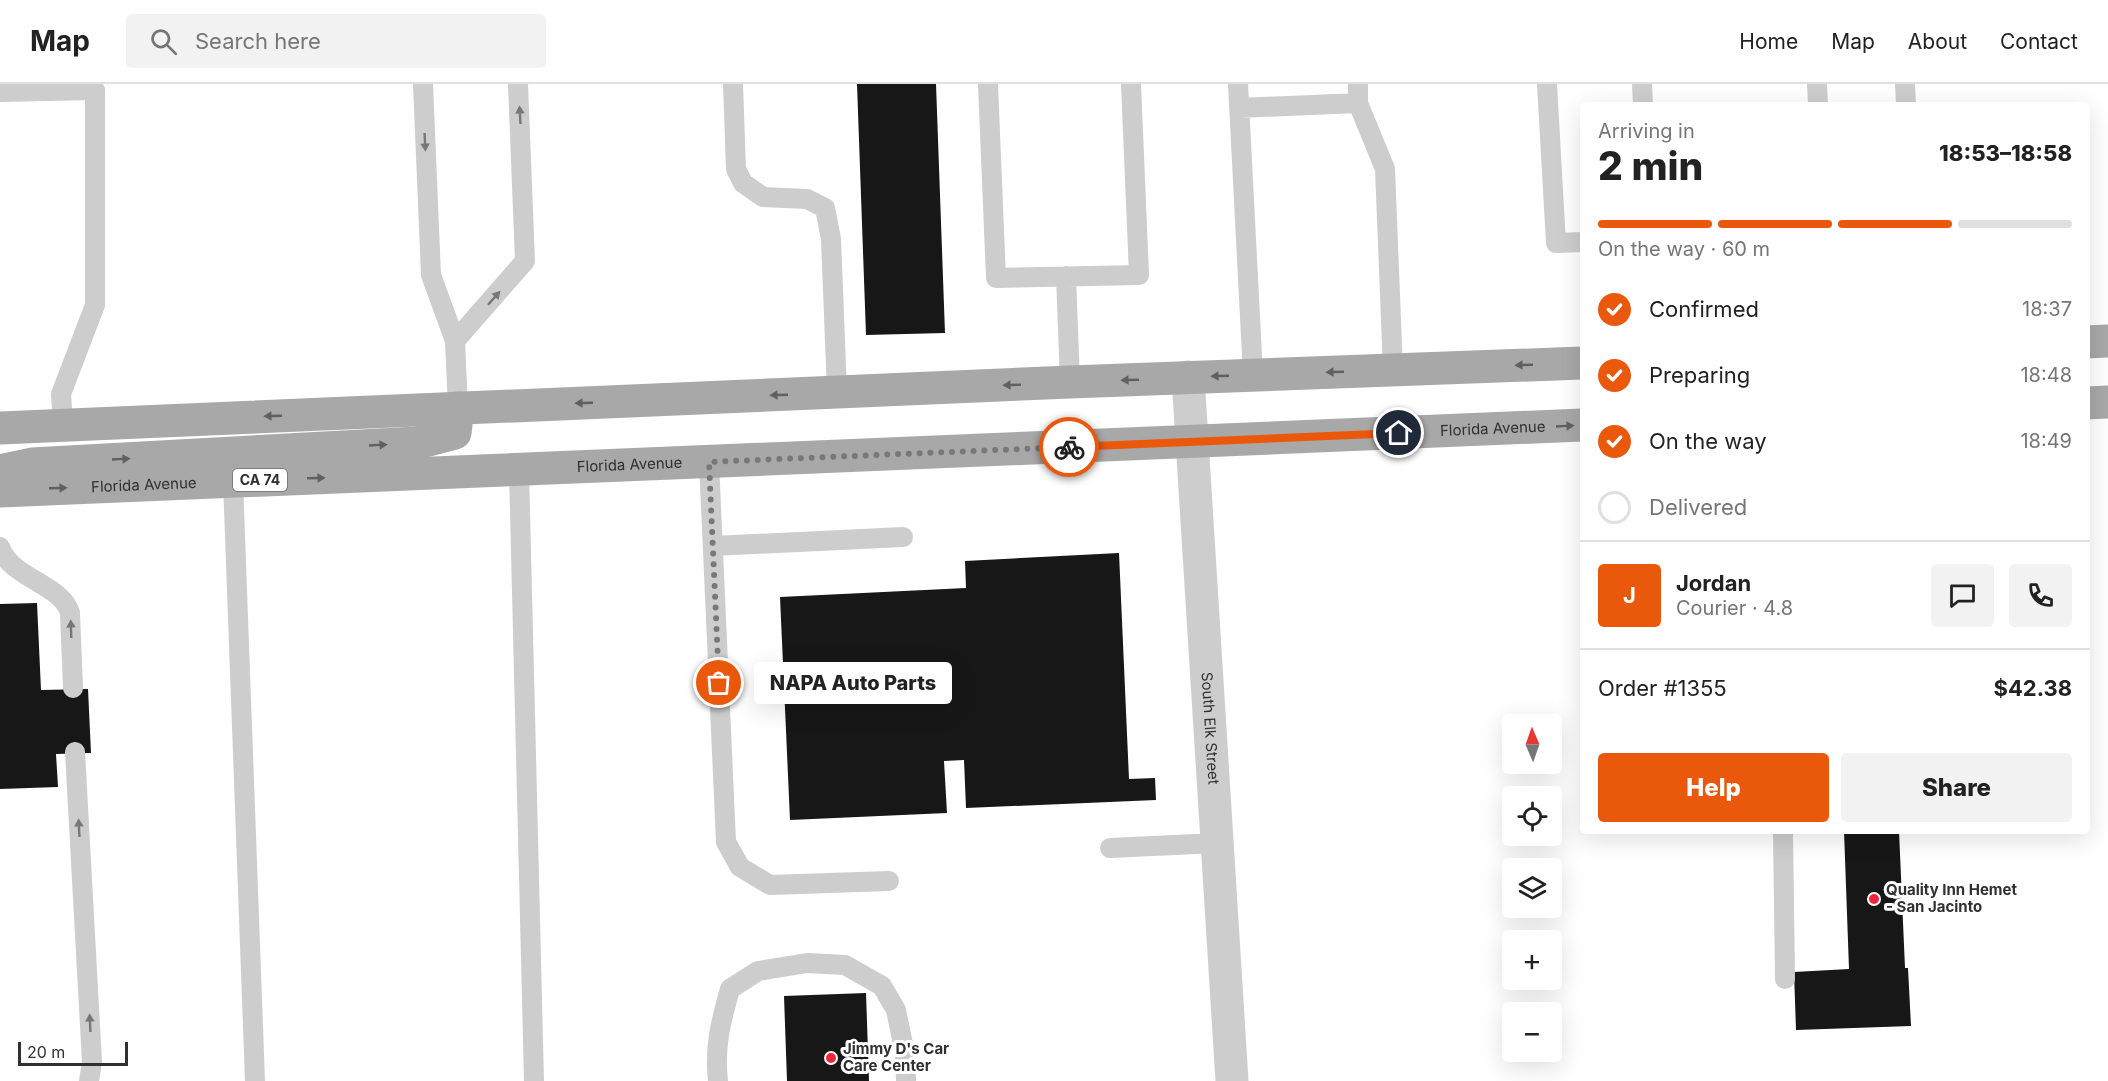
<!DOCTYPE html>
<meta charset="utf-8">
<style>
body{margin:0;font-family:Inter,sans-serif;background:#f2f2f2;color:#222;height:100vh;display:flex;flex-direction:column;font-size:22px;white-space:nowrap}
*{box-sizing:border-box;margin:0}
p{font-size:20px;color:#767676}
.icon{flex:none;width:33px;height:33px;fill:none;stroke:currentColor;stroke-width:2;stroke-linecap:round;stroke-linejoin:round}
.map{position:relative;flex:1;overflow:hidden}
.drawer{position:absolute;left:1580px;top:18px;width:510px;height:732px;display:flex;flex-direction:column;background:#fff;border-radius:6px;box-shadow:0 6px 24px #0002}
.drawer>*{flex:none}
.needle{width:39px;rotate:358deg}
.controls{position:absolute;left:1502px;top:630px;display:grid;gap:12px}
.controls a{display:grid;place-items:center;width:60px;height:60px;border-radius:6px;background:#fff;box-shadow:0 6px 24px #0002;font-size:30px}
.scale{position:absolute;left:18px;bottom:15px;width:110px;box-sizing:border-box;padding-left:6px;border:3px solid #303030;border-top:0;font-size:16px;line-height:21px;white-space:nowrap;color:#303030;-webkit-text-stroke:4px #fff;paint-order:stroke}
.pin{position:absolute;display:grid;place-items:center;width:51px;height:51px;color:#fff;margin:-26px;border:3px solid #fff;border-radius:50%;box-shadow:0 2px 6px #0007}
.courier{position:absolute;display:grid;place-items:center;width:60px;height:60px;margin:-30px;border:4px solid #ea580c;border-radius:50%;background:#fff;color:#222;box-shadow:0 2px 8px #0007}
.bubble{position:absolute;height:42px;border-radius:6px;background:#fff;box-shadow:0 6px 24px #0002;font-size:20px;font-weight:800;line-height:42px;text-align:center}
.summary em{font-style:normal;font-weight:800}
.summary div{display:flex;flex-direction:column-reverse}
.summary{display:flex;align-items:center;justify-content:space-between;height:102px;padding:0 18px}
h1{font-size:39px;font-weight:800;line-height:45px}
.bar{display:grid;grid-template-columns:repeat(4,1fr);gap:9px 6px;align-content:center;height:72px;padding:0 18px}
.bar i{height:8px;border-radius:4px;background:#e0e0e0}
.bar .selected{background:#ea580c}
.bar p{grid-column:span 4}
.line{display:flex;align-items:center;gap:15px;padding:0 18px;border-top:2px solid #e0e0e0}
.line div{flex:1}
.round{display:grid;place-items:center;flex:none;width:63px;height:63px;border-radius:6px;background:#f2f2f2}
ol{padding:0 18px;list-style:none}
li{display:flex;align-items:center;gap:18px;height:66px}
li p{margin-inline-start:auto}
li .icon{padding:6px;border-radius:50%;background:#ea580c;color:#fff;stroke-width:4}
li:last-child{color:#767676}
li i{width:33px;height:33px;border:3px solid #e0e0e0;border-radius:50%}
.cta{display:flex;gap:12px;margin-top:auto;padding:12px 18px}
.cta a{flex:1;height:69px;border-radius:6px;background:#ea580c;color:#fff;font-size:24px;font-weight:800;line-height:69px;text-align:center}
.cta a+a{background:#f2f2f2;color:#222}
header{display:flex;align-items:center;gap:36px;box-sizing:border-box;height:84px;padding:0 30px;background:#fff;border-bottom:2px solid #e0e0e0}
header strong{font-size:28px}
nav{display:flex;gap:33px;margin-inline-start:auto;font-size:21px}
.search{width:420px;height:54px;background:#f2f2f2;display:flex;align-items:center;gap:15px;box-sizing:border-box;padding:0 21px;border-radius:6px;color:#767676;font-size:22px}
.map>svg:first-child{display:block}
.building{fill:#171717}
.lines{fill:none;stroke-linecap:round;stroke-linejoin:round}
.service{stroke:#cdcdcd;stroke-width:20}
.minor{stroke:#cdcdcd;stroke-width:33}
.primary{stroke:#a8a8a8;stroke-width:33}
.oneway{fill:#777}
.oneway2{fill:#606060}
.done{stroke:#787878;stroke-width:6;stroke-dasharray:0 10.8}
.route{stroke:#ea580c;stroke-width:8}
.poi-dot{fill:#f6223e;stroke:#fff;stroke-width:2}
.labels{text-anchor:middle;stroke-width:6;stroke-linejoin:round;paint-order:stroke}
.shield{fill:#fff;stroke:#6e6e6e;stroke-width:1.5}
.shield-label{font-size:14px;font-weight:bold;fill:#303030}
.street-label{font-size:15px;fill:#303030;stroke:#fff}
.poi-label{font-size:15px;font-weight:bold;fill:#303030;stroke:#fff;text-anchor:start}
</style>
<header>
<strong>Map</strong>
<div class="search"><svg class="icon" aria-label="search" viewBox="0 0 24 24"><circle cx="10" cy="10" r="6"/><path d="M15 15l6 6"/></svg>Search here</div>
<nav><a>Home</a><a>Map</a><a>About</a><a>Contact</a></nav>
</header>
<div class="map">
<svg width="2108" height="997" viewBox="0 0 2108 997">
<rect width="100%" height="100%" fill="#fff"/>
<!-- building -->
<path class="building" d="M857,0H936L945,249L866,251Z
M1119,469L1129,695L1155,694L1156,716L966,724L964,676L944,677L947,729L790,736L780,513L966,504L965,477Z
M37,519L41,606L88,605L91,669L56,670L58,703L0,705V520Z
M1844,747H1899L1905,884H1908L1911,942L1796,946L1794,888L1849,885Z
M866,909L869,997H787L784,912Z"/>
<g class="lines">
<!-- service -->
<path class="service" d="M423,0L431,191L455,257L458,324
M733,0L736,85L743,99L763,113L807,115L825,124L831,155L837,308
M988,0L996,194L1139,191L1131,0
M1238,0L1253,291
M1547,0L1556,159L1582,158
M1642,0L1643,21
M1817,0L1818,21
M1905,0L1906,21
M0,8L95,6V221L61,310L63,341
M1358,19L1385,85L1393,286
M1239,24L1358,19V0
M1066,192L1070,298
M455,257L525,177L518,0
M709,378L726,758L740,783L770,801L889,797
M519,386L534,997
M233,397L255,997
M713,462L903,453
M0,463C11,495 62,500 70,529L73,604
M75,668L92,978L89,997
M1783,747L1785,895
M1110,764L1217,759
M718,997C714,963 721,937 730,905L758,887L807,879L845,881L882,902L896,926L905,970L906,997"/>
<!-- minor -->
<path class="minor" id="s1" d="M1188,293L1232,997"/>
<!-- primary -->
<g class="primary">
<path d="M2086,258L2108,257"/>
<path d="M2086,319L2108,318"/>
<path d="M0,344L1070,298L1582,279"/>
<path d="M0,387L32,380L417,359L455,349L458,324"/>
<path id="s2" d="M0,407L1582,341"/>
</g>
</g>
<!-- one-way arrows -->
<defs><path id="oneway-solid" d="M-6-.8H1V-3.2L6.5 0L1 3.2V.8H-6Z" transform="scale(1.5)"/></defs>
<g class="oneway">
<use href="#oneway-solid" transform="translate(520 31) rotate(-93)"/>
<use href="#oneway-solid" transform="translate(425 58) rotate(87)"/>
<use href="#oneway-solid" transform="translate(494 214) rotate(-48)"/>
<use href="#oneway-solid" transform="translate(71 545) rotate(-92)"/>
<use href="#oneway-solid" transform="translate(79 744) rotate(-93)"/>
<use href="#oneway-solid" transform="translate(90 939) rotate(-93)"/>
</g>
<g class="oneway2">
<use href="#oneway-solid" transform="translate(1524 281) rotate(178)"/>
<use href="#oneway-solid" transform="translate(1335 288) rotate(178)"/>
<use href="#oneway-solid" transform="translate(1220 292) rotate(178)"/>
<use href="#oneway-solid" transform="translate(1130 296) rotate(178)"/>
<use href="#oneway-solid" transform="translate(1012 301) rotate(178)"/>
<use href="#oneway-solid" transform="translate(779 311) rotate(178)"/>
<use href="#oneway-solid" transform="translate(584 319) rotate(178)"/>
<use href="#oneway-solid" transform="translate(273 332) rotate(178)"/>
<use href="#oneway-solid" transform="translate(1565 342) rotate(-3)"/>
<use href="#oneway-solid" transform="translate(378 361) rotate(-3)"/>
<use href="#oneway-solid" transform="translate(121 375) rotate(-3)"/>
<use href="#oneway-solid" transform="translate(316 394) rotate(-2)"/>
<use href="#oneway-solid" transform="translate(58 404) rotate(-2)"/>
</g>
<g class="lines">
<!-- done -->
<path class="done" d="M719,599L709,378L1069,363"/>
<!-- route -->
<path class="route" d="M1069,363L1399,349"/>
</g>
<!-- markers -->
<g class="poi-dot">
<circle cx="1874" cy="815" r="6"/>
<circle cx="831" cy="974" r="6"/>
</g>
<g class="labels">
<!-- shield labels -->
<rect class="shield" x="233" y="385" width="54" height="22" rx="4.5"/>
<g class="shield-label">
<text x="260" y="401">CA 74</text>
</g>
<!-- street labels -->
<g class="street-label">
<text dy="5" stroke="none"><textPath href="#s2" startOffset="1494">Florida Avenue</textPath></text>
<text dy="5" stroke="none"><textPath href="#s2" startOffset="630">Florida Avenue</textPath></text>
<text dy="5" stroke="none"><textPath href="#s2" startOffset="144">Florida Avenue</textPath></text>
<text dy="5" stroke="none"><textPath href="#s1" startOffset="352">South Elk Street</textPath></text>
</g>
<!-- poi labels -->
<g class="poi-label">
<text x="1886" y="811">Quality Inn Hemet<tspan x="1886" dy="17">- San Jacinto</tspan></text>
<text x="843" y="970">Jimmy D's Car<tspan x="843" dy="17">Care Center</tspan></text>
</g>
</g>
</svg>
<div class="controls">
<a><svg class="needle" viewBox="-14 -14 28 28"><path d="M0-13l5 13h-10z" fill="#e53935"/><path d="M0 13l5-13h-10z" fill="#767676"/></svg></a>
<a><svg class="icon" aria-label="locate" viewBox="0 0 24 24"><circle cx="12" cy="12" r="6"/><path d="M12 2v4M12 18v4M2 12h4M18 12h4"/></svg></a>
<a><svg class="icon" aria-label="layers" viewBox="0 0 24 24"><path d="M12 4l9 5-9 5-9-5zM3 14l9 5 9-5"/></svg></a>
<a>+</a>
<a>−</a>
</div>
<div class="scale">20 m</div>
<div class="pin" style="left:719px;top:599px;background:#ea580c"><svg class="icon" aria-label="bag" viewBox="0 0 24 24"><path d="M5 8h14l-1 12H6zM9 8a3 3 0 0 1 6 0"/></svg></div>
<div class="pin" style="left:1399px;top:349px;background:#1f2937"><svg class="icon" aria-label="home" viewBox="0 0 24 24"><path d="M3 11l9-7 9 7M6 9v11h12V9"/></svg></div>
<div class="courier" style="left:1069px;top:363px"><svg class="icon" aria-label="bike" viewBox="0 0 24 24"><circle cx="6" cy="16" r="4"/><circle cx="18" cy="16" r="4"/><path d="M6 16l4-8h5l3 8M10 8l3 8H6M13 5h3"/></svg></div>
<div class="bubble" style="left:754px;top:578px;width:198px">NAPA Auto Parts</div>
<section class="drawer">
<div class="summary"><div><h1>2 min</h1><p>Arriving in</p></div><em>18:53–18:58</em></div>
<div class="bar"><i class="selected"></i><i class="selected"></i><i class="selected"></i><i></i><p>On the way · 60 m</p></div>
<ol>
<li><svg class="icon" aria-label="check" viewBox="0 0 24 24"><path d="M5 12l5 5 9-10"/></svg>Confirmed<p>18:37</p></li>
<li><svg class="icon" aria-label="check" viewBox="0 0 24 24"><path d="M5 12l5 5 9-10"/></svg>Preparing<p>18:48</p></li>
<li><svg class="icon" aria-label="check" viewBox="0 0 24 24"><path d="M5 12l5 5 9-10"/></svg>On the way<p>18:49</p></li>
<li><i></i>Delivered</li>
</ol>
<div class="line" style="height:108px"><b class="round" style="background:#ea580c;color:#fff">J</b><div><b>Jordan</b><p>Courier · 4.8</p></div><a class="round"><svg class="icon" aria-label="chat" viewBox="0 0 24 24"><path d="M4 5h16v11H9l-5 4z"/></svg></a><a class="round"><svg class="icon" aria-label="phone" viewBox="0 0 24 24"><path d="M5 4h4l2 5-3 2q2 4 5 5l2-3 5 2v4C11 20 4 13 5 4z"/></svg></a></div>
<div class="line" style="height:78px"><div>Order #1355</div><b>$42.38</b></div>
<div class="cta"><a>Help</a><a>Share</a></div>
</section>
</div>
